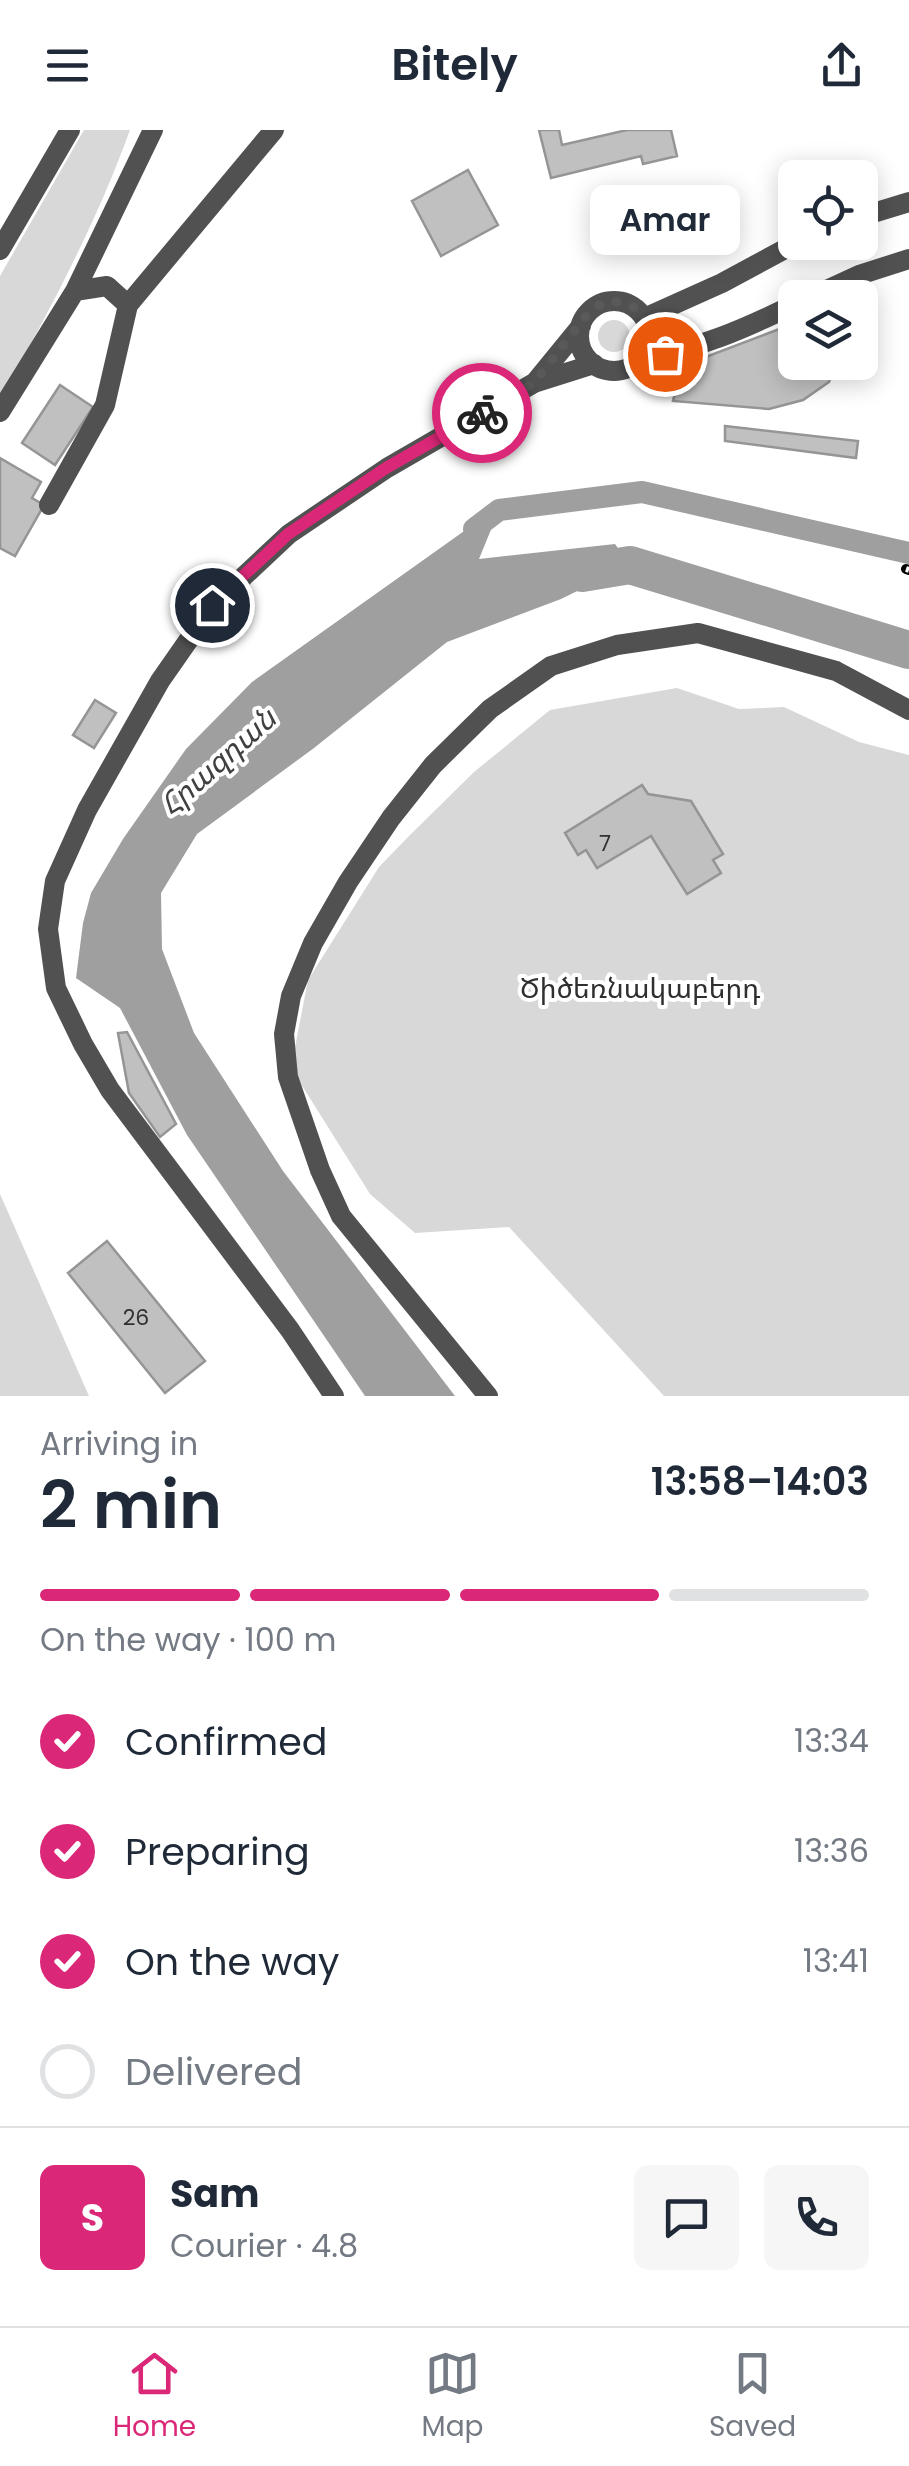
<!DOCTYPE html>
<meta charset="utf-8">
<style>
body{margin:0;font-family:Poppins,"Noto Sans Armenian",sans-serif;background:#f6f6f7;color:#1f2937;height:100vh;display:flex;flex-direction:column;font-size:38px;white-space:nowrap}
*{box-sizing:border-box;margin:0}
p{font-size:32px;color:#747a83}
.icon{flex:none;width:55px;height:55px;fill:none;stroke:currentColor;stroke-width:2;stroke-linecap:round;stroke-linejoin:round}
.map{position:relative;height:1266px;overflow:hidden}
.sheet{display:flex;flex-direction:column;background:#fff;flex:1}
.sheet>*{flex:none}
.fabs{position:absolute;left:778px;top:30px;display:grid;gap:20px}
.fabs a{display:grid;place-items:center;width:100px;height:100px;border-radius:15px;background:#fff;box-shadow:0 5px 25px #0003;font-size:50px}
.pin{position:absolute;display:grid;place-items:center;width:85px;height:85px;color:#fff;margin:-42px;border:5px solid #fff;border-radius:50%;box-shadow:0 2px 10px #0007}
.courier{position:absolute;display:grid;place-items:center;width:100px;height:100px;margin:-50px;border:8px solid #db2777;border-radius:50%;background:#fff;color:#222;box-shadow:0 2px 12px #0007}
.bubble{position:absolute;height:70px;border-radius:15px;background:#fff;box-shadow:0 5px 25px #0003;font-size:32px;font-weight:600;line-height:70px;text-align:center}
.head em{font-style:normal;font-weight:600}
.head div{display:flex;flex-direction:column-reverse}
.head{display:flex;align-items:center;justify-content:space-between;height:170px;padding:0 40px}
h1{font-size:65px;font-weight:600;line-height:75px}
.bar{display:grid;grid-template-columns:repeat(4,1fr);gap:15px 10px;align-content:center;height:120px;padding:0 40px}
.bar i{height:12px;border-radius:8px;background:#e0e1e3}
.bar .selected{background:#db2777}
.bar p{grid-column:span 4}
.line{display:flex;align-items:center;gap:25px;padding:0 40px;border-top:2px solid #e0e1e3}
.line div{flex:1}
.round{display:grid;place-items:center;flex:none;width:105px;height:105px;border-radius:15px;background:#f6f6f7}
ol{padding:0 40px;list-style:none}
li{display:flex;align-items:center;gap:30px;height:110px}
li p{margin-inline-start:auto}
li .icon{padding:10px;border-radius:50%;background:#db2777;color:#fff;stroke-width:4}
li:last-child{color:#747a83}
li i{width:55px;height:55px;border:5px solid #e0e1e3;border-radius:50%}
header{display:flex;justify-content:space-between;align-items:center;height:130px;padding:0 40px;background:#fff;font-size:45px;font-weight:600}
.tab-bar{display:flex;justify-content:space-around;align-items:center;height:140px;border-top:2px solid #e0e1e3;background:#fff;font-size:28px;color:#747a83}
.tab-bar a{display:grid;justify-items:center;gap:5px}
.tab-bar .selected{color:#db2777}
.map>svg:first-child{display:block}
.green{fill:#d8d8d8}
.water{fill:#9f9f9f}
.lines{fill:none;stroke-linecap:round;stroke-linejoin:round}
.canal{stroke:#9f9f9f;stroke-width:22}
.river{stroke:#9f9f9f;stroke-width:38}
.building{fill:#c0c0c0;stroke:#959595;stroke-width:2.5}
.minor{stroke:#515151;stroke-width:20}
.rail-casing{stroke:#000;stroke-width:10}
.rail{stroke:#fff;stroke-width:6;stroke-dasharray:19;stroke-linecap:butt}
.done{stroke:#595959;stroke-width:10;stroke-dasharray:0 18}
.route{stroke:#db2777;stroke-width:12}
.labels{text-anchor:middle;stroke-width:8;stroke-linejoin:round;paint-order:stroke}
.number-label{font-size:22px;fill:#303030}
.park-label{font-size:28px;fill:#2f2f2f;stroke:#fff}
.water-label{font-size:30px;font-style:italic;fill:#404040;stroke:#fff}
</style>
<header><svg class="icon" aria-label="menu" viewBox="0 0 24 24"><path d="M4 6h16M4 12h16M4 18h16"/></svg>Bitely<svg class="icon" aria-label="share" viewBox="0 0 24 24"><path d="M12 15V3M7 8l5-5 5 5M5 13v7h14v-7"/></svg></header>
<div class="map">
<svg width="909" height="1266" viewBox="0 0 909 1266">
<rect width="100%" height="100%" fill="#fff"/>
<!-- green -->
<path class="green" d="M84,0H130C96,94 49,182 0,270V146Z
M598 206a16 16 0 1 1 32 0a16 16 0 1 1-32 0Z
M677,558L739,579L784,577L859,612L909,625V1266H664L509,1097L415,1103L370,1064L291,938L308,850L379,737L408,707L474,642L550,580Z
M0,1064L89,1266H0Z"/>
<!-- water -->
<path class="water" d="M499,380L479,429L615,414L630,435L561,469L447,512L314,618L197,704L161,763L162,819L194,903L283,1041L455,1266H365L187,1005L120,878L76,848L83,793L91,763L123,709L186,619L252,552L474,394Z"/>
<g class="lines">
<!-- canal -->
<path class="canal" d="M474,399L499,380L642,362L909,423"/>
<!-- river -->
<path class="river" d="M582,443L630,435L909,520"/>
</g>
<!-- building -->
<path class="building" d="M539,0H559L562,15L627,0H671L677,26L643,34L641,26L551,48Z
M468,40L498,95L441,126L412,71Z
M795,193V232H836L829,252L803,270L769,279L673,271L682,236Z
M60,255L93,277L55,335L22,313Z
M725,296L858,311L856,328L725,311Z
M0,328L41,352L32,368L44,375L15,426L0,418Z
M212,441L223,451L202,474L191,464Z
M95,570L116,583L94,618L73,605Z
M642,655L648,664L691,671L723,724L713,730L721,743L687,764L651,706L597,738L586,720L578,725L565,703Z
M127,902L176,994L160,1007L129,963L118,903Z
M107,1111L205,1231L165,1263L68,1143Z"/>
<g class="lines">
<!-- minor -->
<path class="minor" d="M860,87L909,72
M0,120L70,0
M809,168L859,145L909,129
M579 206a35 35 0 1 1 70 0a35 35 0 1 1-70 0Z
M128,175L274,0
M644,188L722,153L798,112
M641,229C700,218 742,200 795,174
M536,251L581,196
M0,282L75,161L153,0
M49,375L105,275L128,175L107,156L75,161
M334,1266L290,1200L110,960L83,914L56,858L48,799L55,751L87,680L160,551L213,475L289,404L387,338L534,253L594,234
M488,1266L341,1086L320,1040L288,947L284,904L291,866L313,813L348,752L391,688L433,635L490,579L551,536L617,515L698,503L836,541L909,580"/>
<defs>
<path id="rail" d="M906,439L909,440"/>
</defs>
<!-- rail casing -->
<use href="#rail" class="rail-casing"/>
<!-- rail -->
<use href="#rail" class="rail"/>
</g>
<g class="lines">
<!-- done -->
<path class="done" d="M482,283L534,253L586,186L602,173C640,165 658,196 641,229L665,224"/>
<!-- route -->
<path class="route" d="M212,475L288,404L386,338L482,283"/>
</g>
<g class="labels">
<!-- number labels -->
<g class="number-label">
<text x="605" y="721">7</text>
<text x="136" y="1195">26</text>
</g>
<!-- park labels -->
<g class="park-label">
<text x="640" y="868">Ծիծեռնակաբերդ</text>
</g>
<!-- water labels -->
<g class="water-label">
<text transform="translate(218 632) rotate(-42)" y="10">Հրազդան</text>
</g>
</g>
</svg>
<div class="fabs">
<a><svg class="icon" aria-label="locate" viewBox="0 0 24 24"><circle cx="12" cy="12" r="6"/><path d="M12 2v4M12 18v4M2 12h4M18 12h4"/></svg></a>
<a><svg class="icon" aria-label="layers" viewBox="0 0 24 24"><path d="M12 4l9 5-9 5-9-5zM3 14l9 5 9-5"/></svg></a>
</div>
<div class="pin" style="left:665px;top:224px;background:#ea580c"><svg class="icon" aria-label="bag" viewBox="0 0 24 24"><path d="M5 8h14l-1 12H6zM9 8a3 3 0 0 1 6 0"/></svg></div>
<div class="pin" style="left:212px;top:475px;background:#1f2937"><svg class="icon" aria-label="home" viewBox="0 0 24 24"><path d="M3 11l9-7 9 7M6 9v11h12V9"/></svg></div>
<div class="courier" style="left:482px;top:283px"><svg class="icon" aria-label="bike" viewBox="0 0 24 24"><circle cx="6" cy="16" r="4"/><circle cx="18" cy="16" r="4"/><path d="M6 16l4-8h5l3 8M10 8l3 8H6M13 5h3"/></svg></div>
<div class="bubble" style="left:590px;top:55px;width:150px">Amar</div>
</div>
<section class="sheet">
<div class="head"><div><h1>2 min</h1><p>Arriving in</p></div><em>13:58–14:03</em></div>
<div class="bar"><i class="selected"></i><i class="selected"></i><i class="selected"></i><i></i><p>On the way · 100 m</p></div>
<ol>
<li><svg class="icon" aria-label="check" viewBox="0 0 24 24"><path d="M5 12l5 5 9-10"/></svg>Confirmed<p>13:34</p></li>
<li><svg class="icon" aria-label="check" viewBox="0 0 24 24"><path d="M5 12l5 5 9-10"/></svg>Preparing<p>13:36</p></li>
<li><svg class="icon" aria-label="check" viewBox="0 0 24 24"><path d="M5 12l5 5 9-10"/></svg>On the way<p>13:41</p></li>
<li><i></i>Delivered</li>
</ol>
<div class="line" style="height:180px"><b class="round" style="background:#db2777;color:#fff">S</b><div><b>Sam</b><p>Courier · 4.8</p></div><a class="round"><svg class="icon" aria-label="chat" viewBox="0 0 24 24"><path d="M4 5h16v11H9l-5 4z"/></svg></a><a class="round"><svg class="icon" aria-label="phone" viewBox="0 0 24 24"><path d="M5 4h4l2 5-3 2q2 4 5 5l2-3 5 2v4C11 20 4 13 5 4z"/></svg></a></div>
</section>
<nav class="tab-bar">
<a class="selected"><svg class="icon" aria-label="home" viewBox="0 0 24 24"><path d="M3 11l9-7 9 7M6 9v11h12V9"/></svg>Home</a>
<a><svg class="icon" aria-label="map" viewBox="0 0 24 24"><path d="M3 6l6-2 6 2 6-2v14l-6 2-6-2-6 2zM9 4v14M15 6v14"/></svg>Map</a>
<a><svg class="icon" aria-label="saved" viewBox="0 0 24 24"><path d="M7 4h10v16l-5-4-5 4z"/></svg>Saved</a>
</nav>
